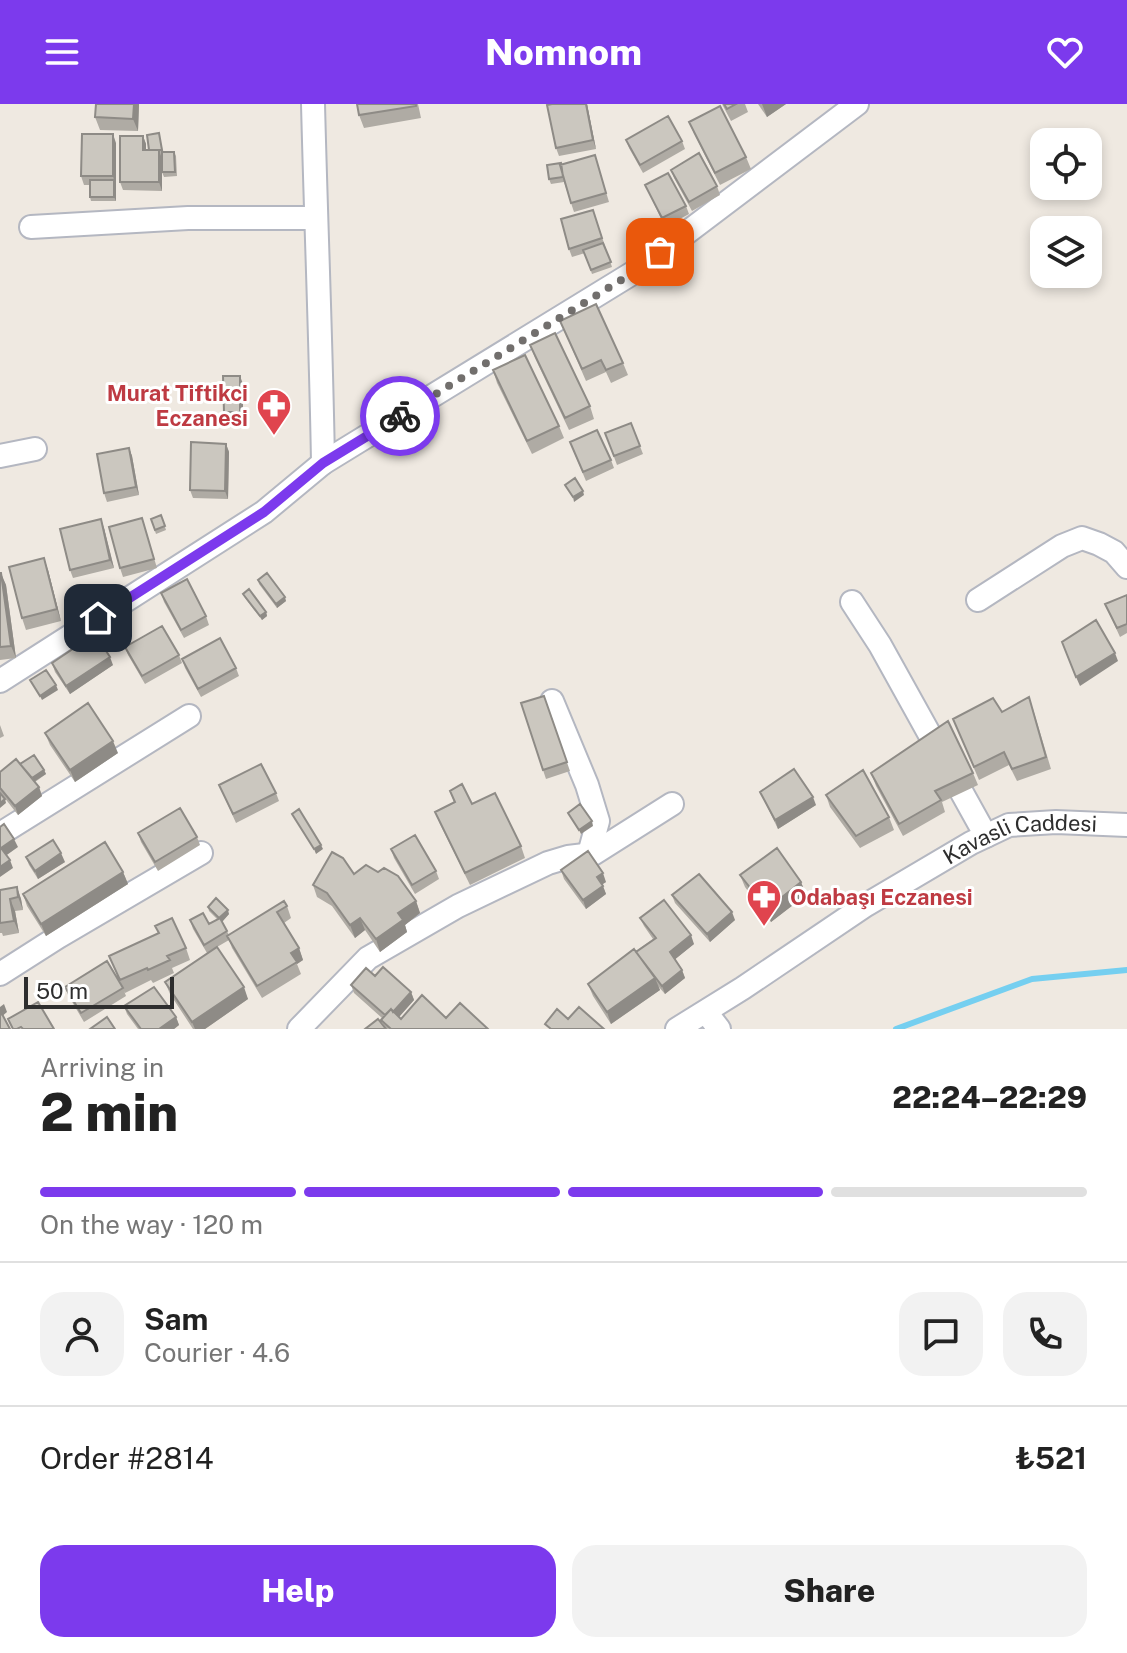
<!DOCTYPE html>
<meta charset="utf-8">
<style>
body{margin:0;font-family:"Public Sans",sans-serif;background:#f2f2f2;color:#222;height:100vh;display:flex;flex-direction:column;font-size:30px;white-space:nowrap}
*{box-sizing:border-box;margin:0}
p{font-size:26px;color:#767676}
.icon{flex:none;width:44px;height:44px;fill:none;stroke:currentColor;stroke-width:2;stroke-linecap:round;stroke-linejoin:round}
.map{position:relative;height:925px;overflow:hidden}
.panel{display:flex;flex-direction:column;background:#fff;flex:1}
.panel>*{flex:none}
.buttons{position:absolute;left:1030px;top:24px;display:grid;gap:16px}
.buttons a{display:grid;place-items:center;width:72px;height:72px;border-radius:16px;background:#fff;box-shadow:0 4px 12px #0003;font-size:40px}
.scale{position:absolute;left:24px;bottom:20px;width:150px;box-sizing:border-box;padding-left:8px;border:4px solid #2e2e2e;border-top:0;font-size:22px;line-height:28px;white-space:nowrap;color:#2e2e2e;-webkit-text-stroke:6px #fff;paint-order:stroke}
.pin{position:absolute;display:grid;place-items:center;width:68px;height:68px;color:#fff;margin:-34px;border-radius:16px;box-shadow:0 4px 12px #0006}
.courier{position:absolute;display:grid;place-items:center;width:80px;height:80px;margin:-40px;border:6px solid #7c3aed;border-radius:50%;background:#fff;color:#222;box-shadow:0 2px 10px #0007}
.headline em{font-style:normal;font-weight:800}
.headline div{display:flex;flex-direction:column-reverse}
.headline{display:flex;align-items:center;justify-content:space-between;height:136px;padding:0 40px}
h1{font-size:52px;font-weight:800;line-height:60px}
.bar{display:grid;grid-template-columns:repeat(4,1fr);gap:12px 8px;align-content:center;height:96px;padding:0 40px}
.bar i{height:10px;border-radius:6px;background:#e0e0e0}
.bar .selected{background:#7c3aed}
.bar p{grid-column:span 4}
.line{display:flex;align-items:center;gap:20px;padding:0 40px;border-top:2px solid #e0e0e0}
.line div{flex:1}
.round{display:grid;place-items:center;flex:none;width:84px;height:84px;border-radius:24px;background:#f2f2f2}
.action{display:flex;gap:16px;margin-top:auto;padding:16px 40px}
.action a{flex:1;height:92px;border-radius:24px;background:#7c3aed;color:#fff;font-size:32px;font-weight:800;line-height:92px;text-align:center}
.action a+a{background:#f2f2f2;color:#222}
header{display:flex;justify-content:space-between;align-items:center;height:104px;padding:0 40px;background:#7c3aed;color:#fff;font-size:36px;font-weight:800}
.map>svg:first-child{display:block}
.lines{fill:none;stroke-linecap:round;stroke-linejoin:round}
.stream{stroke:#75cff0;stroke-width:6}
.minor-casing{stroke:#b4b7c1;stroke-width:26}
.minor{stroke:#fff;stroke-width:22}
.wall{fill:#afaba4}
.shaded-wall{fill:#8e8b86}
.building{fill:#cbc7bf;stroke:#8e8b86;stroke-width:2}
.done{stroke:#726f6d;stroke-width:8;stroke-dasharray:0 14.4}
.route{stroke:#7c3aed;stroke-width:10}
.labels{text-anchor:middle;stroke-width:6;stroke-linejoin:round;paint-order:stroke}
.health-label{font-size:22px;font-weight:bold;fill:#be3a42;stroke:#fff;text-anchor:end}
.street-label{font-size:22px;fill:#2e2e2e;stroke:#fff}
</style>
<header><svg class="icon" aria-label="menu" viewBox="0 0 24 24"><path d="M4 6h16M4 12h16M4 18h16"/></svg>Nomnom<svg class="icon" aria-label="heart" viewBox="0 0 24 24"><path d="M12 20l-8-8c-3-5 5-10 8-4 3-6 11-1 8 4z"/></svg></header>
<div class="map">
<svg width="1127" height="925" viewBox="0 0 1127 925">
<rect width="100%" height="100%" fill="#efe9e1"/>
<g class="lines">
<!-- stream -->
<path class="stream" d="M896,925L1032,875L1127,866"/>
<defs>
<g id="minor">
<path d="M313,0C316,120 321,239 323,359"/>
<path d="M31,123L188,114H315"/>
<path d="M0,352L35,345"/>
<path d="M978,496L1062,442L1082,434L1099,440L1114,448L1127,463"/>
<path d="M852,498L880,541L986,732"/>
<path d="M0,577L264,408L323,359L636,167L857,0"/>
<path d="M552,597L587,681L598,717L589,750"/>
<path d="M0,730L189,612"/>
<path d="M0,870L58,833L201,749"/>
<path d="M706,908L719,925"/>
<path d="M299,925L368,854L458,802L548,759L568,753L593,750L672,700"/>
<path id="s1" d="M677,925L743,884L866,801L971,739L1009,721L1056,718L1127,721"/>
</g>
</defs>
<!-- minor casing -->
<use href="#minor" class="minor-casing"/>
<!-- minor -->
<use href="#minor" class="minor"/>
</g>
<!-- wall -->
<path class="wall" d="M96,0H139L138,27L100,26L95,13Z
M357,0H418L421,14L364,24L359,11Z
M552,0H587L596,45L559,52L556,44Z
M722,0H745L748,8L731,17Z
M758,0H786L767,13Z
M689,18L746,53L751,65L720,81L694,30Z
M159,29L163,48H174L176,52L177,72L164,73L162,68V87L123,86L120,78L143,32L146,40V46H149Z
M626,36L682,37L685,45L643,69L629,44Z
M116,39V97H91L90,93V81H84L81,72Z
M595,51L609,98L574,108L564,78L551,80L549,75L561,61Z
M671,66L717,82L720,91L692,107L674,74Z
M645,81L686,102L689,110L665,123Z
M593,106L612,163L592,170L585,149L572,153L569,145Z
M560,217L623,259L628,271L611,279L606,268L586,277Z
M530,241L590,302L594,315L569,326L535,254Z
M493,266L559,322L564,334L532,350L497,279Z
M243,280V316L227,317L224,308Z
M631,319L643,350L617,361L605,329Z
M226,340L229,348L228,395L193,394L190,386Z
M129,344L132,352L139,391L107,398L104,389Z
M573,346L611,356L614,364L586,377Z
M161,411L166,426L156,430L151,415Z
M142,414L157,464L123,473L120,464Z
M104,424L114,464L73,474L70,466Z
M48,466L61,517L26,526L22,514Z
M0,469L6,481L16,554L0,556Z
M258,476L286,497L277,504L259,480Z
M161,489L206,512L209,521L184,534L164,498Z
M243,490L266,508L267,512L262,516L245,494Z
M1127,491V529L1120,533L1105,500Z
M125,543L179,551L182,559L145,580L128,551Z
M182,555L236,564L239,572L201,593L185,564Z
M52,559L113,561L70,590L55,568Z
M544,592L570,667L546,675L543,666Z
M1033,605L1051,665L1017,677L1009,661L979,676L953,615L1002,608Z
M0,621L4,632L0,634Z
M45,629L118,649L75,678L50,641Z
M21,661L44,666L46,670L35,678L39,683L42,692L18,711L0,688V668Z
M871,669H973L978,681L942,698L945,708L903,732L876,682Z
M219,681L276,689L279,697L236,719Z
M450,687L472,700L521,742L525,754L470,781L440,720L435,708L454,698Z
M760,688L816,701L778,725Z
M826,691L889,713L894,726L860,744L830,703Z
M138,729L197,733L200,741L158,767L141,738Z
M391,745L436,767L439,775L415,790L394,754Z
M26,753L65,758L38,775L29,761Z
M561,766L606,778L602,780L606,790L586,805L564,775Z
M123,768L128,780L46,832L27,802L23,790Z
M354,770L416,797L420,809L405,821L407,828L380,848L365,826L355,834L332,802L317,793L313,781Z
M740,771L801,778L806,791L771,818L745,783Z
M17,783L21,795L23,806L15,807L19,829L3,832L2,829H0V786Z
M672,791L735,816L710,838L675,799Z
M287,802L291,814L284,819L299,844L303,856L297,860L301,870L262,894L232,844L229,836L217,843L248,895L205,925H193L170,890L165,878L207,849L193,825L190,816L209,820L217,815L209,807L208,803L229,810L222,818L229,831Z
M640,814L694,840L675,855L682,866L685,874L665,890L658,882L660,886L611,920L593,892L588,880L653,835L644,822Z
M186,844L190,856L172,864L174,869L153,879L151,876L125,889L124,887L126,892L84,918L68,891L65,883L122,882L109,852Z
M375,872L411,888L414,896L399,913L401,915L446,914L488,925H365L384,922L381,916L382,914L354,889L351,881Z
M124,902L176,913L179,921L174,925H138L127,910Z"/>
<!-- shaded-wall -->
<path class="shaded-wall" d="M134,0H139L138,27L133,15Z
M586,0H587L596,45L593,36Z
M762,0H786L767,13Z
M113,30L116,39V97L114,93V76L113,72Z
M143,32L146,40V54L143,46Z
M159,46L162,55V87L159,78Z
M240,272L243,280V316L240,308Z
M226,340L229,348L228,395L225,387Z
M129,344L132,352L139,391L136,383Z
M583,387L584,391L574,398L573,393Z
M101,415L104,424L114,464L110,456Z
M44,454L48,466L61,517L57,505Z
M1,469L6,481L16,554L11,542Z
M285,493L286,497L277,504L276,500Z
M266,508L267,512L262,516L260,512Z
M1115,549L1118,557L1080,582L1076,573Z
M110,553L113,561L70,590L66,582Z
M56,581L58,586L42,596L40,592Z
M113,637L118,649L75,678L70,666Z
M44,666L46,670L32,679L31,675Z
M39,683L42,692L18,711L15,702Z
M813,693L816,701L778,725L775,716Z
M5,695L6,699L0,704V699Z
M592,717L593,722L581,730L579,726Z
M14,735L18,743L4,753L1,744Z
M321,741L323,745L316,750L314,745Z
M61,749L65,758L38,775L35,767Z
M10,756L13,764L0,773V763Z
M123,768L128,780L46,832L41,820Z
M603,769L606,778L600,782L597,773Z
M801,778L806,791L771,818L767,805Z
M603,782L606,790L586,805L583,796Z
M17,783L21,795L23,806L18,793Z
M10,795L15,807L19,829L14,817Z
M416,797L420,809L405,821L407,828L380,848L376,835L398,809Z
M228,806L229,810L221,819L219,814Z
M732,808L735,816L710,838L707,830Z
M360,814L365,826L355,834L350,821Z
M691,831L694,840L673,857L670,848Z
M299,844L303,856L297,860L291,849Z
M682,866L685,874L665,890L662,882Z
M655,874L660,886L611,920L607,908Z
M244,883L248,895L205,925H195L192,918Z
M411,888L414,896L391,922L388,914Z
M4,900L7,908L0,914V903Z
M176,913L179,921L174,925H159Z"/>
<!-- building -->
<path class="building" d="M96,0H134L133,15L95,13Z
M357,0H416V2L359,11Z
M552,0H586L593,36L556,44L547,1Z
M724,0H736L727,5Z
M720,2L746,53L715,69L689,18Z
M668,12L682,37L640,61L626,36Z
M159,29L162,46H149L147,31Z
M82,30H113V72H81Z
M120,32H143V46H159V78H120Z
M162,48H174L175,68H162Z
M699,49L717,82L689,98L671,66Z
M595,51L606,89L571,99L560,61Z
M561,59L563,73L549,75L547,61Z
M668,69L686,102L662,114L645,81Z
M90,76H114V93H90Z
M593,106L602,134L569,145L561,115Z
M603,139L611,158L591,166L583,146Z
M596,200L623,259L606,266L601,256L582,265L560,217Z
M555,229L590,302L565,314L530,241Z
M525,251L559,322L527,337L493,266Z
M223,272H240V308H224Z
M631,319L640,342L614,352L605,329Z
M597,326L611,356L583,368L570,338Z
M191,338L226,340L225,387L190,386Z
M129,344L136,383L104,389L97,350Z
M575,374L583,387L573,393L565,381Z
M161,411L165,422L155,426L151,415Z
M142,414L154,455L120,464L109,423Z
M101,415L110,456L70,466L60,425Z
M44,454L57,505L22,514L9,463Z
M0,469H1L11,542L0,543Z
M267,469L285,493L276,500L258,476Z
M187,475L206,512L181,526L161,489Z
M249,485L266,508L260,512L243,490Z
M1127,491V520L1117,524L1105,500Z
M1096,516L1115,549L1076,573L1062,538Z
M162,522L179,551L142,572L125,543Z
M95,530L110,553L66,582L52,559Z
M220,534L236,564L198,585L182,555Z
M46,566L56,581L40,592L30,576Z
M544,592L567,658L543,666L521,599Z
M1029,593L1046,653L1012,665L1004,648L974,663L953,615L993,594L1002,608Z
M88,599L113,637L70,666L45,629Z
M948,617L973,669L935,687L941,696L899,720L871,669Z
M34,651L44,666L32,674L20,660Z
M16,655L39,683L15,702L0,684V668Z
M261,660L276,689L233,710L219,681Z
M794,665L813,693L775,716L760,688Z
M863,666L889,713L856,732L826,691Z
M462,680L472,700L495,689L521,742L465,769L435,708L455,698L450,687Z
M0,689L5,695L0,699Z
M580,700L592,717L579,726L568,709Z
M180,704L197,733L155,758L138,729Z
M299,705L321,741L314,745L292,710Z
M4,720L14,735L1,744L10,756L0,763V723Z
M415,731L436,767L412,781L391,745Z
M53,736L61,749L35,767L26,753Z
M105,738L123,768L41,820L23,790Z
M777,744L801,778L767,805L740,771Z
M588,747L603,769L597,773L603,782L583,796L561,766Z
M332,748L343,754L354,770L366,761L378,768L384,764L398,772L416,797L398,809L403,816L376,835L360,814L350,821L327,789L313,781Z
M699,770L732,808L707,830L672,791Z
M17,783L18,793L10,795L14,817L0,819V786Z
M216,794L228,806L219,814L208,803Z
M664,796L691,831L670,848L682,866L662,882L636,848L656,834L640,814Z
M284,797L287,802L277,808L299,844L291,849L297,858L257,882L227,832Z
M203,809L209,820L220,814L227,827L204,841L190,816Z
M172,814L186,844L167,852L170,856L148,866L147,864L120,876L109,852L159,829L155,822Z
M217,843L244,883L192,918L165,878Z
M634,845L655,874L607,908L588,880Z
M107,857L123,884L81,909L65,883Z
M383,863L411,888L393,908L391,905L385,911L351,881L366,864L375,872Z
M154,883L176,913L159,925H141L124,902Z
M422,891L446,914L460,899L488,925H391L381,916L391,905L401,915Z
M38,898L54,925H23L21,923L17,925H13L8,915Z
M579,903L604,925H551L545,920L557,905L568,915Z
M2,910L10,925H0V911Z
M107,913L115,925H90Z
M378,915L386,925H365Z"/>
<g class="lines">
<!-- done -->
<path class="done" d="M400,312L636,167L660,148"/>
<!-- route -->
<path class="route" d="M98,514L264,408L323,359L400,312"/>
</g>
<!-- icons -->
<defs>
<symbol id="pharmacy-pin" viewBox="-11 -11 22 30"><path d="M0 17L-7.5 6A9.5 9.5 0 1 1 7.5 6Z" fill="#e0444e" stroke="#fff"/><path d="M-2-6h4v4h4v4h-4v4h-4v-4h-4v-4h4Z" fill="#fff"/></symbol>
</defs>
<g fill-rule="evenodd">
<use href="#pharmacy-pin" x="254" y="282" width="40" height="54"/>
<use href="#pharmacy-pin" x="744" y="773" width="40" height="54"/>
</g>
<g class="labels">
<!-- health labels -->
<g class="health-label">
<text x="248" y="297">Murat Tiftikci<tspan x="248" dy="25">Eczanesi</tspan></text>
<text x="790" y="801" text-anchor="start">Odabaşı Eczanesi</text>
</g>
<!-- street labels -->
<g class="street-label">
<text dy="8" stroke="none"><textPath href="#s1" startOffset="398">Kavasli Caddesi</textPath></text>
</g>
</g>
</svg>
<div class="buttons">
<a><svg class="icon" aria-label="locate" viewBox="0 0 24 24"><circle cx="12" cy="12" r="6"/><path d="M12 2v4M12 18v4M2 12h4M18 12h4"/></svg></a>
<a><svg class="icon" aria-label="layers" viewBox="0 0 24 24"><path d="M12 4l9 5-9 5-9-5zM3 14l9 5 9-5"/></svg></a>
</div>
<div class="scale">50 m</div>
<div class="pin" style="left:660px;top:148px;background:#ea580c"><svg class="icon" aria-label="bag" viewBox="0 0 24 24"><path d="M5 8h14l-1 12H6zM9 8a3 3 0 0 1 6 0"/></svg></div>
<div class="pin" style="left:98px;top:514px;background:#1f2937"><svg class="icon" aria-label="home" viewBox="0 0 24 24"><path d="M3 11l9-7 9 7M6 9v11h12V9"/></svg></div>
<div class="courier" style="left:400px;top:312px"><svg class="icon" aria-label="bike" viewBox="0 0 24 24"><circle cx="6" cy="16" r="4"/><circle cx="18" cy="16" r="4"/><path d="M6 16l4-8h5l3 8M10 8l3 8H6M13 5h3"/></svg></div>
</div>
<section class="panel">
<div class="headline"><div><h1>2 min</h1><p>Arriving in</p></div><em>22:24–22:29</em></div>
<div class="bar"><i class="selected"></i><i class="selected"></i><i class="selected"></i><i></i><p>On the way · 120 m</p></div>
<div class="line" style="height:144px"><a class="round"><svg class="icon" aria-label="person" viewBox="0 0 24 24"><circle cx="12" cy="8" r="4"/><path d="M4 21q1-7 8-7t8 7"/></svg></a><div><b>Sam</b><p>Courier · 4.6</p></div><a class="round"><svg class="icon" aria-label="chat" viewBox="0 0 24 24"><path d="M4 5h16v11H9l-5 4z"/></svg></a><a class="round"><svg class="icon" aria-label="phone" viewBox="0 0 24 24"><path d="M5 4h4l2 5-3 2q2 4 5 5l2-3 5 2v4C11 20 4 13 5 4z"/></svg></a></div>
<div class="line" style="height:104px"><div>Order #2814</div><b>₺521</b></div>
<div class="action"><a>Help</a><a>Share</a></div>
</section>
